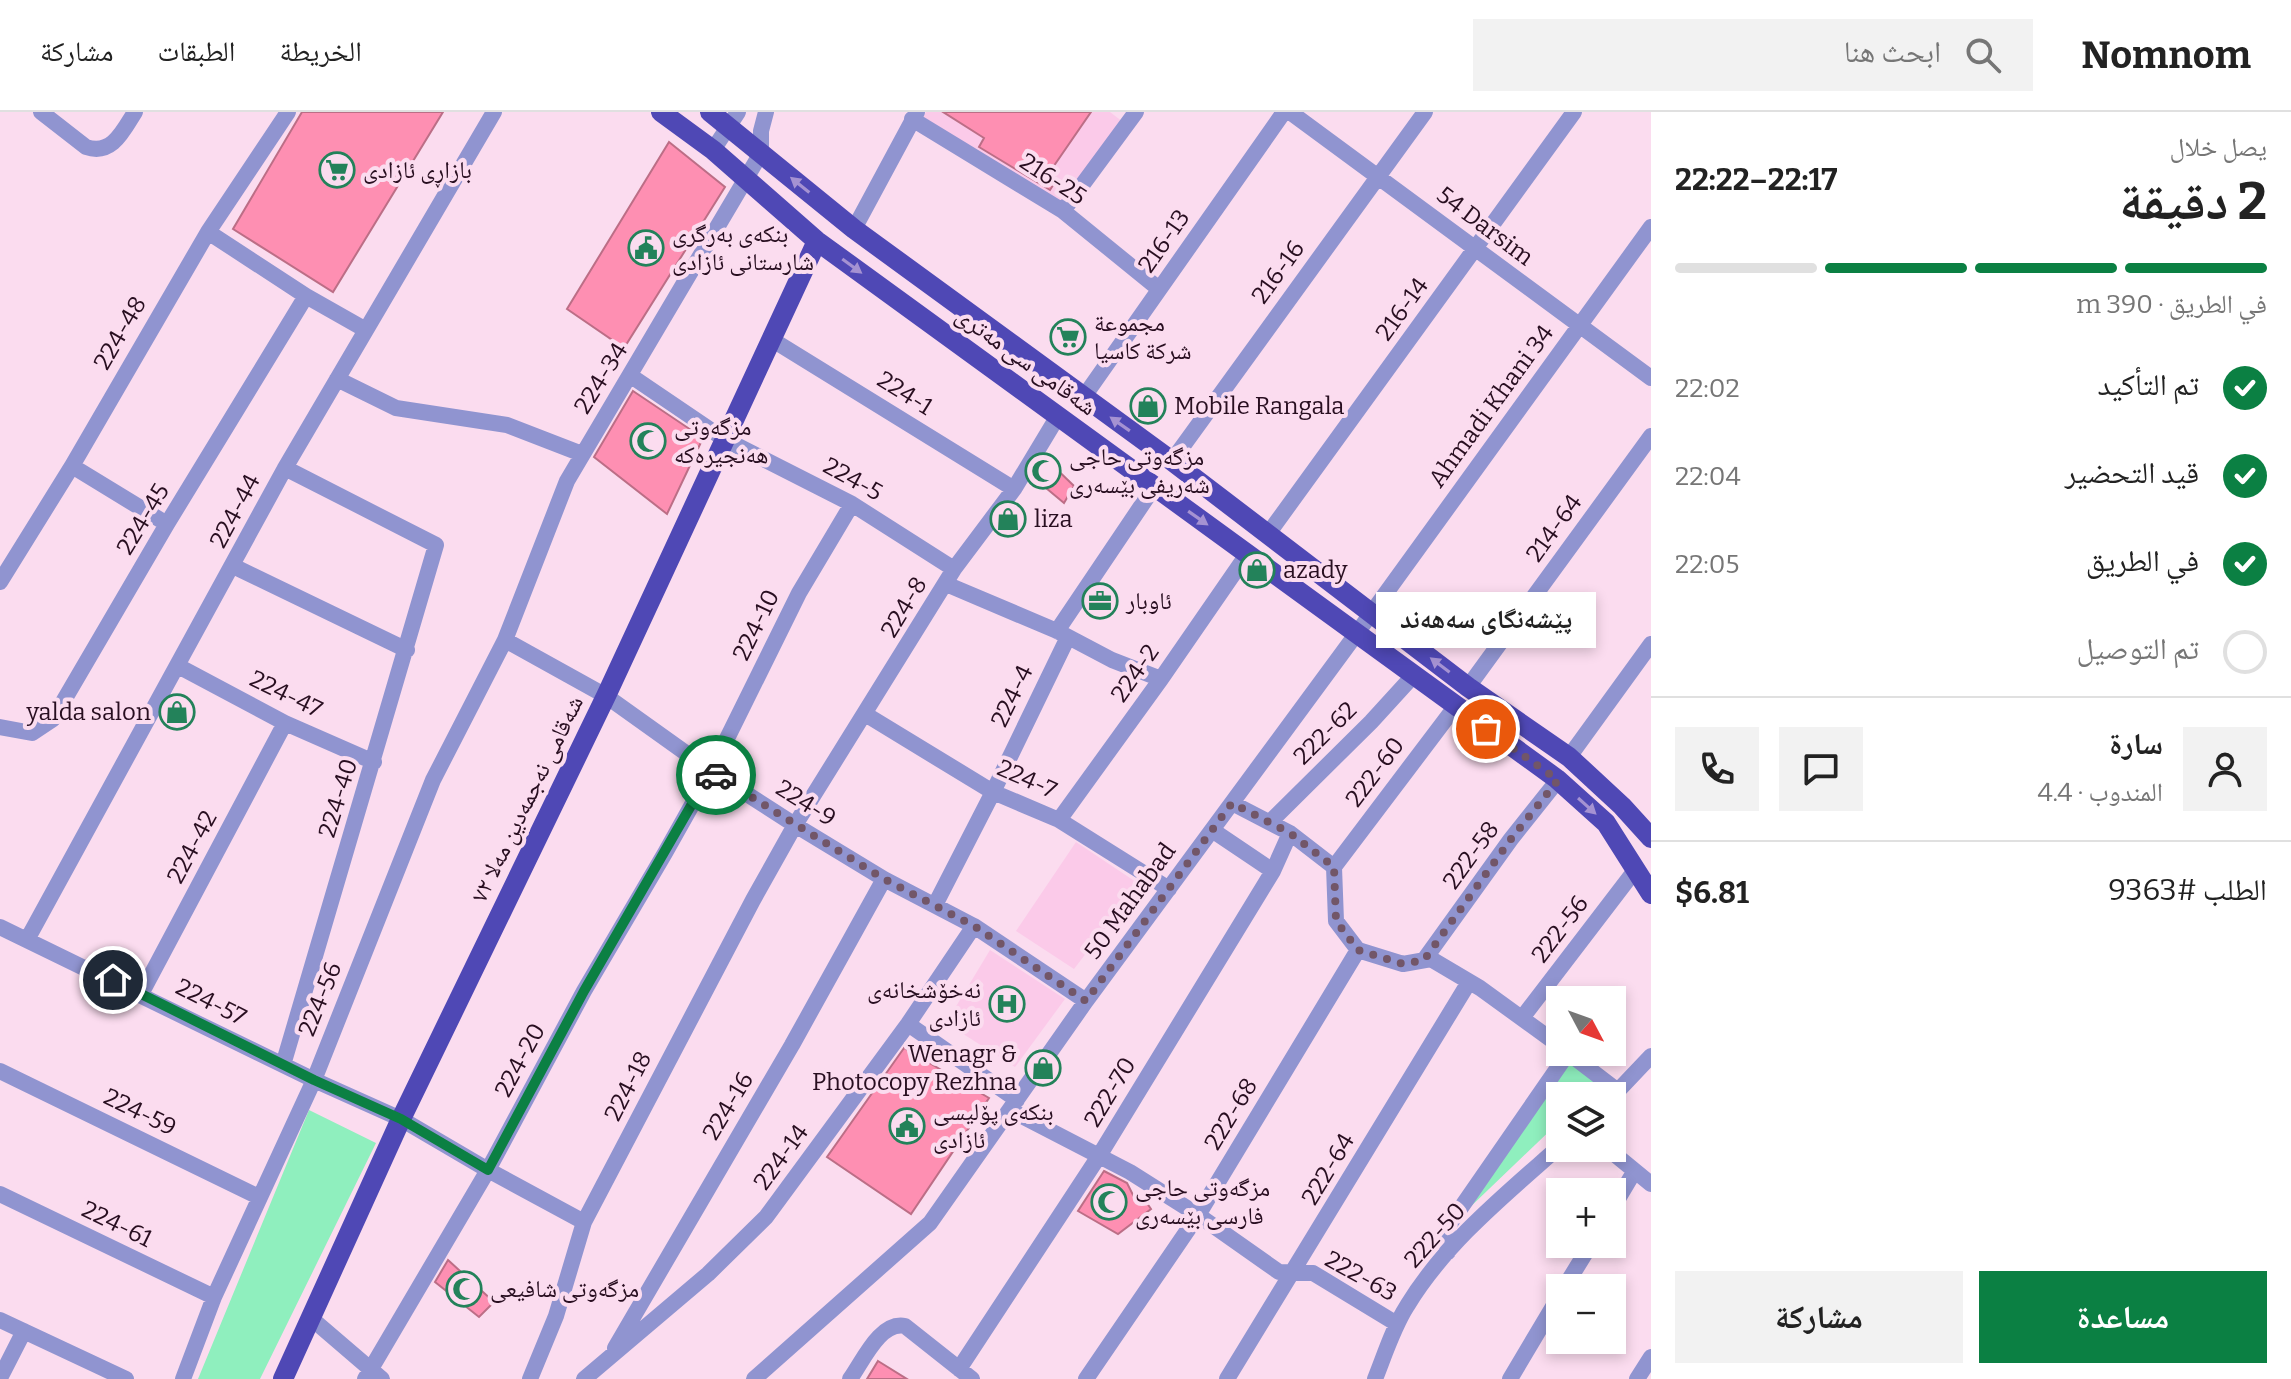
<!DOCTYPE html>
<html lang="ar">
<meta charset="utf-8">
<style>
body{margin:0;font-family:Bitter,"Noto Naskh Arabic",serif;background:#f2f2f2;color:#222;direction:rtl;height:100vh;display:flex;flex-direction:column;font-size:30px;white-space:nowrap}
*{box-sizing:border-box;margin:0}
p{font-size:26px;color:#767676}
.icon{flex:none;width:44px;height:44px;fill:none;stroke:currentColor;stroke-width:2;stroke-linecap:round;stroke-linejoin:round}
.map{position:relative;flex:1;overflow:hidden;direction:ltr}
.drawer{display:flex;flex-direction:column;background:#fff;width:640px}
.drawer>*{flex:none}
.needle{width:52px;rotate:131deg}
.controls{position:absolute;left:1546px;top:874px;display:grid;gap:16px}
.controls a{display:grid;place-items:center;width:80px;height:80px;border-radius:0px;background:#fff;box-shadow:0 4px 12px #0003;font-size:40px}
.pin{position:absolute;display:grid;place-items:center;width:68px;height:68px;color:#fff;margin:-34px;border:4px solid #fff;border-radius:50%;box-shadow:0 2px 8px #0007}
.courier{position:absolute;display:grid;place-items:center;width:80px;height:80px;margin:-40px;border:6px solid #0b8043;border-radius:50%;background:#fff;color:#222;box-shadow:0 2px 10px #0007}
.bubble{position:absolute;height:56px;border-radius:0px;background:#fff;box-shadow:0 4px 12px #0003;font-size:26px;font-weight:700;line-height:56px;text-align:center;direction:rtl}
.head em{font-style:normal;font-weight:700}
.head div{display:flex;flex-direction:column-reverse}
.head{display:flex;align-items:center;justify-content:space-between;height:136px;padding:0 24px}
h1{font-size:52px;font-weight:700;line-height:60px}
.bar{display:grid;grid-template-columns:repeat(4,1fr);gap:12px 8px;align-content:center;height:96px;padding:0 24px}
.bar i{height:10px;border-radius:6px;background:#e0e0e0}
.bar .selected{background:#0b8043}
.bar p{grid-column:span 4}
.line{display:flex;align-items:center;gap:20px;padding:0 24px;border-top:2px solid #e0e0e0}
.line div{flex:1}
.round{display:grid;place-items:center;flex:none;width:84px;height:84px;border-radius:0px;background:#f2f2f2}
ol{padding:0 24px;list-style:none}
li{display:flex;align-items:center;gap:24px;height:88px}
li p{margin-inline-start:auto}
li .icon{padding:8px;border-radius:50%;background:#0b8043;color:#fff;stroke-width:4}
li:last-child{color:#767676}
li i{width:44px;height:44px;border:4px solid #e0e0e0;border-radius:50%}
.cta{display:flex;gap:16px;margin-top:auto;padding:16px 24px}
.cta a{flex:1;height:92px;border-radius:0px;background:#0b8043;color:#fff;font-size:32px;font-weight:700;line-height:92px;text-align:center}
.cta a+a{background:#f2f2f2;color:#222}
header{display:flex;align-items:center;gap:48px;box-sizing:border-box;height:112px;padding:0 40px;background:#fff;border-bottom:2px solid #e0e0e0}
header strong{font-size:38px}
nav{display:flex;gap:44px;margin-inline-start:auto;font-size:28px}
.search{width:560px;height:72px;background:#f2f2f2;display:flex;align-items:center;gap:20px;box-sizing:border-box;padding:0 28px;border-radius:0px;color:#767676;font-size:30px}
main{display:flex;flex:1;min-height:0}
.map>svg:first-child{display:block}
.built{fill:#fbcae9}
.green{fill:#8fefbe}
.building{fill:#fe8fb2;stroke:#bc6e86;stroke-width:2}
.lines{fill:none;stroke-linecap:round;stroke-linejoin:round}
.minor{stroke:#9094d0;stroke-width:16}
.major{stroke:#4f48b5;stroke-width:20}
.oneway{fill:#a592d2}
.done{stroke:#725668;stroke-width:8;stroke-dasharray:0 14.4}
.route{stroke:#0b8043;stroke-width:10}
.labels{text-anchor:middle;stroke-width:8;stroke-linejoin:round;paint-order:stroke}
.poi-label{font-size:24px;fill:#280e20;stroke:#fbdcef;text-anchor:start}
.street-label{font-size:24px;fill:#280e20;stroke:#fbdcef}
</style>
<header>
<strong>Nomnom</strong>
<div class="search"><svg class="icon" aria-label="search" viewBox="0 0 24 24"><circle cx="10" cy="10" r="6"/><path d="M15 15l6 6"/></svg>ابحث هنا</div>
<nav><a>الخريطة</a><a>الطبقات</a><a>مشاركة</a></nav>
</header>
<main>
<section class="drawer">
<div class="head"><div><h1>2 دقيقة</h1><p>يصل خلال</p></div><em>22:17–22:22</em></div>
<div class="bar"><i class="selected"></i><i class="selected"></i><i class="selected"></i><i></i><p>في الطريق · 390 m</p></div>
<ol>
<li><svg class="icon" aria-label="check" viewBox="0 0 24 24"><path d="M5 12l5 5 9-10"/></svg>تم التأكيد<p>22:02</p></li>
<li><svg class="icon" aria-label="check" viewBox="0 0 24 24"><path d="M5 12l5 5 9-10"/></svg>قيد التحضير<p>22:04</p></li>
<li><svg class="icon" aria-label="check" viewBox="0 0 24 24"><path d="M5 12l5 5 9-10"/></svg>في الطريق<p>22:05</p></li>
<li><i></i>تم التوصيل</li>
</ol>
<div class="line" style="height:144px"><a class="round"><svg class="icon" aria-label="person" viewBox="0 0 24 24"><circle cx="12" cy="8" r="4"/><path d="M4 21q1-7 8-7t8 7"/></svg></a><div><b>سارة</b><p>المندوب · 4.4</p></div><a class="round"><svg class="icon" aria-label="chat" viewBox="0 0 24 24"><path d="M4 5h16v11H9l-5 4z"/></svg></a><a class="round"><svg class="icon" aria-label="phone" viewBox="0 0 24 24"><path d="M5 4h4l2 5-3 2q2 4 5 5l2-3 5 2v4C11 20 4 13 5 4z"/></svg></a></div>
<div class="line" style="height:104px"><div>الطلب #9363</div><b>$6.81</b></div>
<div class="cta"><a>مساعدة</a><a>مشاركة</a></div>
</section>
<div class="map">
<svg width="1651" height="1267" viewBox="0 0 1651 1267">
<rect width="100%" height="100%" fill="#fbdcef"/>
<!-- built -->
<path class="built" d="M926,0H1110L1123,10L1061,93L923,5Z
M1076,730L1139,772L1074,857L1016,819Z
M990,838L1065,887L1015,955L946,911Z"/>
<!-- green -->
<path class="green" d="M1559,944L1600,971L1586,984H1560V1009L1440,1124Z
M309,998L376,1031L260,1267H198Z"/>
<!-- building -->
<path class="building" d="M302,0H443L333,180L233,117Z
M943,0H1091L1049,61L1057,67L1050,78L979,35L984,26Z
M669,30L725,75L624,236L567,197Z
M633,279L703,326L667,402L594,345Z
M1045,346L1074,374L1064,391L1034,366Z
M904,936L989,986L911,1102L827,1045Z
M1104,1059L1127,1071L1136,1089L1142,1084L1151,1097L1118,1122L1078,1099Z
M448,1148L494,1190L479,1205L435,1170Z
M878,1249L907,1267H867Z"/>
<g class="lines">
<!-- minor -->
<path class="minor" d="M41,0L86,35C112,44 123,19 135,0
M1290,0L1651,266
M912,7L1063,99L1159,177
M713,38L738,0
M1063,99L1136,0
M854,117L917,0
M208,120L306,184L366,218
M771,227L1014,377
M631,264L724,327L852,392L954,457
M337,267L396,296L507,313L582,342
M1083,286L1284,0
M1172,349L1425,0
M72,354L167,412
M1268,422L1574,0
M233,454L407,538
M0,470L72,354L208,120L288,0
M946,472L1057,519L1112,548L1161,567
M1057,519L1154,375
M505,528L606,584L711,659L795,713L884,767L974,814L1086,889
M178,554L285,611L374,650
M1468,575L1651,324
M865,602L993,680L1059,708L1169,777
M0,615L32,621L53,607L167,412L306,184
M1569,645L1651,532
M1232,691L1290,721L1334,755
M1059,708L1161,567L1248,441
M1270,710L1371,610L1413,564
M1212,718L1273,759
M1334,755L1336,809L1358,838L1403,852L1431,847L1480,876L1560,934
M1334,755L1455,595
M935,793L993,680L1068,525
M0,815L314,968L401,1007L488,1058L584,1110
M28,826L285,356L494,0
M1424,848L1511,727L1558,668
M141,882L285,611
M1522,906L1636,757
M908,912L1017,988
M1567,940L1618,979
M283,953L436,433L285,356
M0,959L259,1085
M1613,984L1651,944
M1010,998L1130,1060L1198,1103L1279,1160L1313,1161L1397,1212
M1607,1036L1651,1072
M0,1082L214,1185
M1612,1097L1634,1060
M1448,1140L1445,1124L1449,1113L1568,941
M1564,1176L1591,1132
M312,1207L382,1267
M0,1208L126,1267
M615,1236L792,933L884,767
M959,1257L1099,1044L1273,759L1290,721
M0,1266L24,1219
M183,1267L214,1185L314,968L433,668L505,528L567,369L761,41V19L766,0
M365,1267L488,1058L584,879L665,741L711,659L799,481L852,392
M530,1267L556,1204L584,1110L753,788L795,713L954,457L1014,377L1058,304
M584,1267L708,1162L766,1105L908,912L974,814
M754,1267L930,1111L1086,889L1357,521L1651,115
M850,1267C863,1249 880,1209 905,1214L972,1267
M1086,1267L1198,1103L1358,838
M1227,1267L1469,870
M1375,1267C1385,1242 1393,1216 1407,1194C1445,1131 1506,1082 1560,1034
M1510,1267L1560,1183
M1637,1267L1651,1245"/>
<!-- major -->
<path class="major" d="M661,0L713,38L817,129L1557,667L1606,711L1651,782
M710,0L854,117L1172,349L1468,575L1569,645L1622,694L1651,726
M283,1267L401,1007L606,584L817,129"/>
</g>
<!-- one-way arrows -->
<defs><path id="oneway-solid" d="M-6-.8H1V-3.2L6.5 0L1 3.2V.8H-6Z" transform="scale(2)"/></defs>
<g class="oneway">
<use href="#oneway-solid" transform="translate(800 73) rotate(-141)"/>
<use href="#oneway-solid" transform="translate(852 154) rotate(36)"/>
<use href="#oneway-solid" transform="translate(1120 312) rotate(-145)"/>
<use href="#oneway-solid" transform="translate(1198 406) rotate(35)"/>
<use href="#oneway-solid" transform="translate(1440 553) rotate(-143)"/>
<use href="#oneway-solid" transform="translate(1587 694) rotate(42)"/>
</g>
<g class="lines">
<!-- done -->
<path class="done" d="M716,663L884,767L974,814L1086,889L1232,691L1290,721L1334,755L1336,809L1358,838L1403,852L1424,848L1511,727L1558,668L1486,617"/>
<!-- route -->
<path class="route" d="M113,868L314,968L401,1007L488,1058L584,879L711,659L716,663"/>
</g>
<!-- icons -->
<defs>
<symbol id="supermarket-ring" viewBox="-11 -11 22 22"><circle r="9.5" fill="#fbdcef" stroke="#23825a" stroke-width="1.5"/><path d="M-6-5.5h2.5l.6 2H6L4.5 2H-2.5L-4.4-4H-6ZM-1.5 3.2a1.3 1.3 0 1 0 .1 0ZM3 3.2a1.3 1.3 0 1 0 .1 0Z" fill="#23825a"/></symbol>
<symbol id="civic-ring" viewBox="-11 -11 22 22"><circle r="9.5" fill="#fbdcef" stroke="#23825a" stroke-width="1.5"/><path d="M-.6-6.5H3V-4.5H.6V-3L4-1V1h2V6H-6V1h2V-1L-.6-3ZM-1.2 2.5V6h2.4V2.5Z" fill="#23825a"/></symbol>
<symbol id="shop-ring" viewBox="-11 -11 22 22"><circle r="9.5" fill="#fbdcef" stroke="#23825a" stroke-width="1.5"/><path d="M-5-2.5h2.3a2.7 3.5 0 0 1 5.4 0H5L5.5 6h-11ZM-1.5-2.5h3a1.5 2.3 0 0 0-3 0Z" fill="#23825a"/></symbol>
<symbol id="mosque-ring" viewBox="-11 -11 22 22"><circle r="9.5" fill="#fbdcef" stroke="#23825a" stroke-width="1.5"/><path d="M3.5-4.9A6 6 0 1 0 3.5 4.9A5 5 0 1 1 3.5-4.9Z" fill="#23825a"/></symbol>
<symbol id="office-ring" viewBox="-11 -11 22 22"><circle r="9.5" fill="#fbdcef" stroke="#23825a" stroke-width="1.5"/><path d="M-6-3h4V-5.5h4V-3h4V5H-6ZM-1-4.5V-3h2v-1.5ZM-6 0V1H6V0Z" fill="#23825a"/></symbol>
<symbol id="hospital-ring" viewBox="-11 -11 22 22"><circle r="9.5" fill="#fbdcef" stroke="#23825a" stroke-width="1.5"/><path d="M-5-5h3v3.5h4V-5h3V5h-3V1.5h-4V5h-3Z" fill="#23825a"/></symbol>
</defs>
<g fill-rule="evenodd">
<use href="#supermarket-ring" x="317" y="38" width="40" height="40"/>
<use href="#civic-ring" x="626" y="116" width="40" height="40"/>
<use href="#supermarket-ring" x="1048" y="205" width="40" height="40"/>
<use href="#shop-ring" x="1128" y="274" width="40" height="40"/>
<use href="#mosque-ring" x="628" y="309" width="40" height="40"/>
<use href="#mosque-ring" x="1023" y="339" width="40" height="40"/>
<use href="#shop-ring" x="988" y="387" width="40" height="40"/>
<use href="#shop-ring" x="1237" y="438" width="40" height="40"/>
<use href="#office-ring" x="1080" y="469" width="40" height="40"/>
<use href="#shop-ring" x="157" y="580" width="40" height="40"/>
<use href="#hospital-ring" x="987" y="872" width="40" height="40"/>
<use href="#shop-ring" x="1023" y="936" width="40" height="40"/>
<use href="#civic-ring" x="887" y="994" width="40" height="40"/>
<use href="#mosque-ring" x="1089" y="1070" width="40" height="40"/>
<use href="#mosque-ring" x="444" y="1157" width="40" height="40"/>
</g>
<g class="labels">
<!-- poi labels -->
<g class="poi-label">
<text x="363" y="66">بازاڕی ئازادی</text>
<text x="672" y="130">بنکەی بەرگری<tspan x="672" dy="28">شارستانی ئازادی</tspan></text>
<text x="1094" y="219">مجموعة<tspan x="1094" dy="28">شرکة کاسیا</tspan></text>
<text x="1174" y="302">Mobile Rangala</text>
<text x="674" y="323">مزگەوتی<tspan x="674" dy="28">ھەنجیرەکە</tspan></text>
<text x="1069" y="353">مزگەوتی حاجی<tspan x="1069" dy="28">شەریفی بێسەری</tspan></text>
<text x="1034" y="415">liza</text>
<text x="1283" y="466">azady</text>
<text x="1126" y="497">ئاوبار</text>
<text x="151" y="608" text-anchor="end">yalda salon</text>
<text x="981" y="886" text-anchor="end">نەخۆشخانەی<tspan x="981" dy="28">ئازادی</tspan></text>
<text x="1017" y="950" text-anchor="end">Wenagr &amp;<tspan x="1017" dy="28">Photocopy Rezhna</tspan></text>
<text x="933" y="1008">بنکەی پۆلیسی<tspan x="933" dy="28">ئازادی</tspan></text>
<text x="1135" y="1084">مزگەوتی حاجی<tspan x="1135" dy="28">فارسی بێسەری</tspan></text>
<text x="490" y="1185">مزگەوتی شافیعی</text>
</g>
<!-- street labels -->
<g class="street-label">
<text transform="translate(1053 67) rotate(33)" y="8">216-25</text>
<text transform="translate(1485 114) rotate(37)" y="8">54 Darsim</text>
<text transform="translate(1164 129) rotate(-55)" y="8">216-13</text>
<text transform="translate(1278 160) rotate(-54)" y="8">216-16</text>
<text transform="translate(1402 197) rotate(-54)" y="8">216-14</text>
<text transform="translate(120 221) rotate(-60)" y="8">224-48</text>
<text transform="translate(1026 249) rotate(36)" y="8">شەقامی سی مەتری</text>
<text transform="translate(601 266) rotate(-58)" y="8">224-34</text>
<text transform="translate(905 281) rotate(32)" y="8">224-1</text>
<text transform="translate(1491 294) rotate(-54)" y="8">Ahmadi Khani 34</text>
<text transform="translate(853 367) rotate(29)" y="8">224-5</text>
<text transform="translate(235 399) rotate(-62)" y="8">224-44</text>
<text transform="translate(143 407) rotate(-59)" y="8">224-45</text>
<text transform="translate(1554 416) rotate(-54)" y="8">214-64</text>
<text transform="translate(904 495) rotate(-59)" y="8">224-8</text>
<text transform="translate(756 513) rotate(-64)" y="8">224-10</text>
<text transform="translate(1135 561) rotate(-55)" y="8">224-2</text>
<text transform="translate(286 582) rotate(26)" y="8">224-47</text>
<text transform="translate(1012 584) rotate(-64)" y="8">224-4</text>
<text transform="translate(1325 621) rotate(-45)" y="8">222-62</text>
<text transform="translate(1375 660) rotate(-53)" y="8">222-60</text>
<text transform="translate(1027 667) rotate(24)" y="8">224-7</text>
<text transform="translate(338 686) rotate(-73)" y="8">224-40</text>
<text transform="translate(527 687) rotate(-64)" y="8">شەقامی نەجمەدین مەلا ٧٢</text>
<text transform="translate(806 691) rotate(32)" y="8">224-9</text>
<text transform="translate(192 735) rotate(-62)" y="8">224-42</text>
<text transform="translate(1471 743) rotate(-54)" y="8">222-58</text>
<text transform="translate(1130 789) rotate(-54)" y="8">50 Mahabad</text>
<text transform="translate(1560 817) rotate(-53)" y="8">222-56</text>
<text transform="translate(320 887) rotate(-68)" y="8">224-56</text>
<text transform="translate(211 890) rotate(27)" y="8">224-57</text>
<text transform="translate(520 948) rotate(-62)" y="8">224-20</text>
<text transform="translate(628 974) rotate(-63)" y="8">224-18</text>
<text transform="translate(1110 980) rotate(-59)" y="8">222-70</text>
<text transform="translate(728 994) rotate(-59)" y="8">224-16</text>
<text transform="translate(140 1000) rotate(26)" y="8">224-59</text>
<text transform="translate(1231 1002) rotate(-59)" y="8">222-68</text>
<text transform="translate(781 1045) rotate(-54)" y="8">224-14</text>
<text transform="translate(1328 1057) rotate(-59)" y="8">222-64</text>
<text transform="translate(117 1112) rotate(26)" y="8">224-61</text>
<text transform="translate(1435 1123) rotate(-48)" y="8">222-50</text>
<text transform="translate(1361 1164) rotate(29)" y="8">222-63</text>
</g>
</g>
</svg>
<div class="controls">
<a><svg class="needle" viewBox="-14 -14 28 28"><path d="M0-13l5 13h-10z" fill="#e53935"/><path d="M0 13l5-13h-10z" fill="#767676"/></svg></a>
<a><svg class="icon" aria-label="layers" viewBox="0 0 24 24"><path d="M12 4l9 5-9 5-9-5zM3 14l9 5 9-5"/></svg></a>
<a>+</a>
<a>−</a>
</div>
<div class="pin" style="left:1486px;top:617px;background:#ea580c"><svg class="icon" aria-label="bag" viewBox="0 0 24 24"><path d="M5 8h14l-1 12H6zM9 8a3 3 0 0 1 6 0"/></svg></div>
<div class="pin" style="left:113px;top:868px;background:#1f2937"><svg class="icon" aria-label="home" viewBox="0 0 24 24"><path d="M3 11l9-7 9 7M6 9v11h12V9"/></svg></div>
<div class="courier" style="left:716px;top:663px"><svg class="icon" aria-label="car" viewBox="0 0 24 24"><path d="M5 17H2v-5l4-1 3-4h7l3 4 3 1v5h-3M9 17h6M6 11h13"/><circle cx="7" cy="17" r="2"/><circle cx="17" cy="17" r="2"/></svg></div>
<div class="bubble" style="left:1376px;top:480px;width:220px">پێشە‌نگای سە‌ھە‌ند</div>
</div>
</main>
